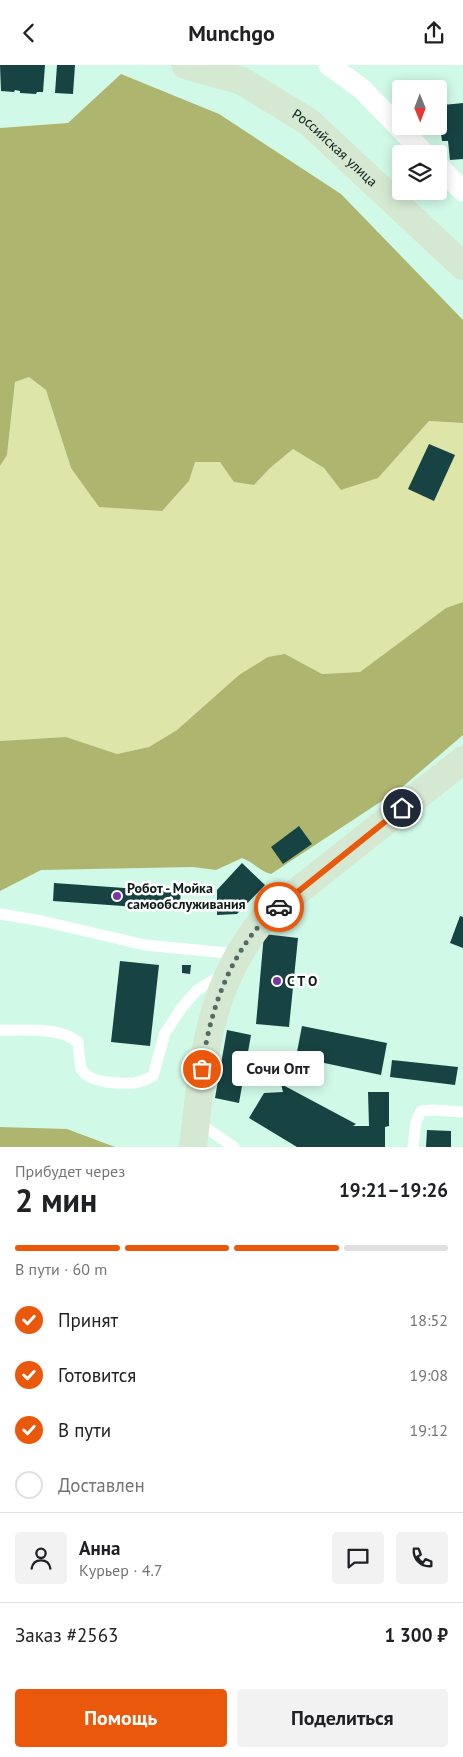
<!DOCTYPE html>
<html lang="ru">
<meta charset="utf-8">
<style>
body{margin:0;font-family:"PT Sans",sans-serif;background:#f2f2f2;color:#202124;height:100vh;display:flex;flex-direction:column;font-size:19px;white-space:nowrap}
*{box-sizing:border-box;margin:0}
p{font-size:16px;color:#757577}
.icon{flex:none;width:28px;height:28px;fill:none;stroke:currentColor;stroke-width:2;stroke-linecap:round;stroke-linejoin:round}
.map{position:relative;height:1082px;overflow:hidden}
.side{display:flex;flex-direction:column;background:#fff;flex:1}
.side>*{flex:none}
.needle{width:32px;rotate:179deg}
.fabs{position:absolute;left:392px;top:15px;display:grid;gap:10px}
.fabs a{display:grid;place-items:center;width:55px;height:55px;border-radius:5px;background:#fff;box-shadow:0 2px 12px #0003;font-size:25px}
.pin{position:absolute;display:grid;place-items:center;width:42px;height:42px;color:#fff;margin:-21px;border:2px solid #fff;border-radius:50%;box-shadow:0 1px 5px #0007}
.courier{position:absolute;display:grid;place-items:center;width:50px;height:50px;margin:-25px;border:4px solid #ea580c;border-radius:50%;background:#fff;color:#222;box-shadow:0 1px 6px #0007}
.bubble{position:absolute;height:35px;border-radius:5px;background:#fff;box-shadow:0 2px 12px #0003;font-size:16px;font-weight:700;line-height:35px;text-align:center}
.head em{font-style:normal;font-weight:700}
.head div{display:flex;flex-direction:column-reverse}
.head{display:flex;align-items:center;justify-content:space-between;height:85px;padding:0 15px}
h1{font-size:32px;font-weight:700;line-height:38px}
.bar{display:grid;grid-template-columns:repeat(4,1fr);gap:8px 5px;align-content:center;height:60px;padding:0 15px}
.bar i{height:6px;border-radius:4px;background:#e0e0e0}
.bar .selected{background:#ea580c}
.bar p{grid-column:span 4}
.line{display:flex;align-items:center;gap:12px;padding:0 15px;border-top:1px solid #e0e0e0}
.line div{flex:1}
.round{display:grid;place-items:center;flex:none;width:52px;height:52px;border-radius:5px;background:#f2f2f2}
ol{padding:0 15px;list-style:none}
li{display:flex;align-items:center;gap:15px;height:55px}
li p{margin-inline-start:auto}
li .icon{padding:5px;border-radius:50%;background:#ea580c;color:#fff;stroke-width:4}
li:last-child{color:#757577}
li i{width:28px;height:28px;border:2px solid #e0e0e0;border-radius:50%}
.cta{display:flex;gap:10px;margin-top:auto;padding:10px 15px}
.cta a{flex:1;height:58px;border-radius:5px;background:#ea580c;color:#fff;font-size:20px;font-weight:700;line-height:58px;text-align:center}
.cta a+a{background:#f2f2f2;color:#202124}
header{display:flex;justify-content:space-between;align-items:center;height:65px;padding:0 15px;background:#fff;font-size:22px;font-weight:700}
.map>svg:first-child{display:block}
.green{fill:#dee5a9}
.forest{fill:#aeb56f}
.building{fill:#174343}
.lines{fill:none;stroke-linecap:round;stroke-linejoin:round}
.service{stroke:#fff;stroke-width:11}
.minor{stroke:#fff;stroke-width:21}
.secondary{stroke:#d5e9d2;stroke-width:28}
.done{stroke:#526a61;stroke-width:5;stroke-dasharray:0 9}
.route{stroke:#ea580c;stroke-width:6}
.poi-dot{fill:#7735a9;stroke:#fff;stroke-width:2}
.labels{text-anchor:middle;stroke-width:5;stroke-linejoin:round;paint-order:stroke}
.street-label{font-size:14px;fill:#0e1d18;stroke:#fff}
.poi-label{font-size:14px;font-weight:bold;fill:#0e1d18;stroke:#fff;text-anchor:start}
</style>
<header><svg class="icon" aria-label="back" viewBox="0 0 24 24"><path d="M15 5l-7 7 7 7"/></svg>Munchgo<svg class="icon" aria-label="share" viewBox="0 0 24 24"><path d="M12 15V3M7 8l5-5 5 5M5 13v7h14v-7"/></svg></header>
<div class="map">
<svg width="463" height="1082" viewBox="0 0 463 1082">
<rect width="100%" height="100%" fill="#d1f9e8"/>
<!-- green -->
<path class="green" d="M29,312L46,325L71,403L189,416L194,397H221L234,417L254,420L270,403L293,384L324,403L378,413L429,356L463,358V537L446,543L360,607L322,609L285,589L239,610L177,665L149,682L117,689L66,672L0,676V401L7,390L15,317Z"/>
<!-- forest -->
<path class="forest" d="M121,9L219,49L341,129L463,255V358L429,356L378,413L341,425L324,403L293,384L270,403L254,420L234,417L220,397H195L189,416L162,446L99,442L71,403L46,325L29,312L15,317L7,390L0,401V63L68,58Z
M463,537V670L400,724L271,809C260,806 253,797 242,793L216,805L193,802L41,805L0,826V676L66,672L117,689L149,682L177,665L239,610L268,592L285,589L322,609L360,607L446,543Z
M0,1062L67,1064L115,1082H0Z"/>
<!-- building -->
<path class="building" d="M0,0H45L43,27H37L36,29L20,28V26L15,25L14,27L1,26Z
M57,0H75L73,29L55,28Z
M463,38V94L450,95L448,76H442L440,61L446,60L443,40Z
M429,379L455,390L434,436L408,424Z
M299,761L312,779L283,799L271,782Z
M242,798L265,820L237,849L217,850V825Z
M54,818L181,827L179,845L53,836Z
M460,851L463,852V883L450,878Z
M264,869L298,873L289,962L256,959Z
M120,896L159,900L150,981L111,977Z
M182,900H191L190,909L182,908Z
M302,961L387,978L381,1010L296,992Z
M227,965L251,970L239,1038L215,1033Z
M392,995L458,1002L455,1020L390,1012Z
M281,1019L356,1059L353,1061H369L368,1027H389V1061L385,1062V1082H297L249,1053L264,1028L283,1027Z
M427,1065L451,1066V1082H426Z"/>
<g class="lines">
<!-- service -->
<path class="service" d="M0,849L42,856L145,880L238,889
M0,965C25,966 58,961 78,977C79,985 79,998 82,1005C89,1018 120,1019 134,1018C141,1017 147,1014 153,1011L165,968L183,941L197,925L224,909
M196,1056L234,1082
M413,1082L416,1057L421,1046L433,1045L463,1047"/>
<!-- minor -->
<path class="minor" d="M329,0L362,24L425,89
M439,102L463,126"/>
<!-- secondary -->
<g class="secondary">
<path id="s1" d="M185,0L242,16L309,57L463,201"/>
<path d="M193,1082C203,997 207,921 265,852L463,695"/>
</g>
</g>
<g class="lines">
<!-- done -->
<path class="done" d="M202,1004C209,946 232,879 279,842"/>
<!-- route -->
<path class="route" d="M279,842L402,743"/>
</g>
<!-- markers -->
<g class="poi-dot">
<circle cx="117" cy="831" r="5"/>
<circle cx="277" cy="916" r="5"/>
</g>
<g class="labels">
<!-- street labels -->
<g class="street-label">
<text dy="5" stroke="none"><textPath href="#s1" startOffset="174">Российская улица</textPath></text>
</g>
<!-- poi labels -->
<g class="poi-label">
<text x="127" y="828">Робот - Мойка<tspan x="127" dy="16">самообслуживания</tspan></text>
<text x="287" y="921">С Т О</text>
</g>
</g>
</svg>
<div class="fabs">
<a><svg class="needle" viewBox="-14 -14 28 28"><path d="M0-13l5 13h-10z" fill="#e53935"/><path d="M0 13l5-13h-10z" fill="#757577"/></svg></a>
<a><svg class="icon" aria-label="layers" viewBox="0 0 24 24"><path d="M12 4l9 5-9 5-9-5zM3 14l9 5 9-5"/></svg></a>
</div>
<div class="pin" style="left:202px;top:1004px;background:#ea580c"><svg class="icon" aria-label="bag" viewBox="0 0 24 24"><path d="M5 8h14l-1 12H6zM9 8a3 3 0 0 1 6 0"/></svg></div>
<div class="pin" style="left:402px;top:743px;background:#1f2937"><svg class="icon" aria-label="home" viewBox="0 0 24 24"><path d="M3 11l9-7 9 7M6 9v11h12V9"/></svg></div>
<div class="courier" style="left:279px;top:842px"><svg class="icon" aria-label="car" viewBox="0 0 24 24"><path d="M5 17H2v-5l4-1 3-4h7l3 4 3 1v5h-3M9 17h6M6 11h13"/><circle cx="7" cy="17" r="2"/><circle cx="17" cy="17" r="2"/></svg></div>
<div class="bubble" style="left:232px;top:986px;width:92px">Сочи Опт</div>
</div>
<section class="side">
<div class="head"><div><h1>2 мин</h1><p>Прибудет через</p></div><em>19:21–19:26</em></div>
<div class="bar"><i class="selected"></i><i class="selected"></i><i class="selected"></i><i></i><p>В пути · 60 m</p></div>
<ol>
<li><svg class="icon" aria-label="check" viewBox="0 0 24 24"><path d="M5 12l5 5 9-10"/></svg>Принят<p>18:52</p></li>
<li><svg class="icon" aria-label="check" viewBox="0 0 24 24"><path d="M5 12l5 5 9-10"/></svg>Готовится<p>19:08</p></li>
<li><svg class="icon" aria-label="check" viewBox="0 0 24 24"><path d="M5 12l5 5 9-10"/></svg>В пути<p>19:12</p></li>
<li><i></i>Доставлен</li>
</ol>
<div class="line" style="height:90px"><a class="round"><svg class="icon" aria-label="person" viewBox="0 0 24 24"><circle cx="12" cy="8" r="4"/><path d="M4 21q1-7 8-7t8 7"/></svg></a><div><b>Анна</b><p>Курьер · 4.7</p></div><a class="round"><svg class="icon" aria-label="chat" viewBox="0 0 24 24"><path d="M4 5h16v11H9l-5 4z"/></svg></a><a class="round"><svg class="icon" aria-label="phone" viewBox="0 0 24 24"><path d="M5 4h4l2 5-3 2q2 4 5 5l2-3 5 2v4C11 20 4 13 5 4z"/></svg></a></div>
<div class="line" style="height:65px"><div>Заказ #2563</div><b>1 300 ₽</b></div>
<div class="cta"><a>Помощь</a><a>Поделиться</a></div>
</section>
